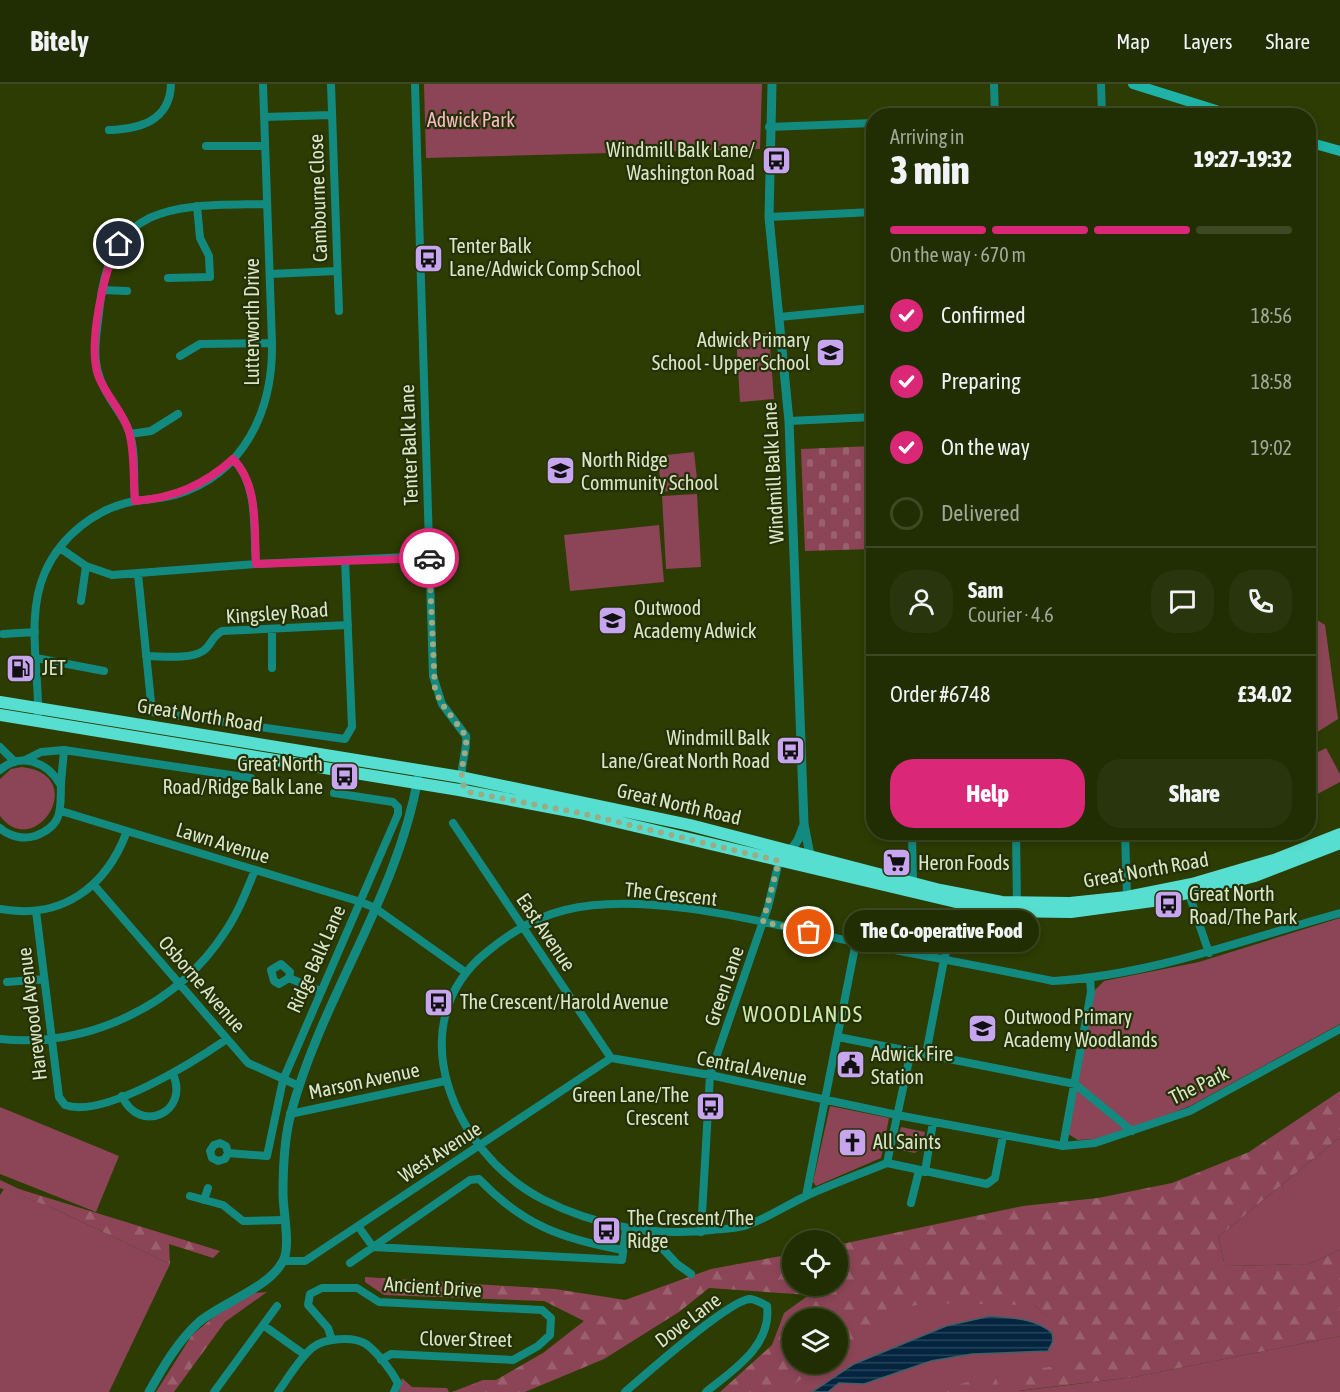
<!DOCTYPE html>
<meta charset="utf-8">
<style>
body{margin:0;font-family:"Asap Condensed",sans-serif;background:#29350c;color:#f1f3f6;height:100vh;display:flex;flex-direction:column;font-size:22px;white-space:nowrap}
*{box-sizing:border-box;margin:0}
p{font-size:20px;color:#a2a899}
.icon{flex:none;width:33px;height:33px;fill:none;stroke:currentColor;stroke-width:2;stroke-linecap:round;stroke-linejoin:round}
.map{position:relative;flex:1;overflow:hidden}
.side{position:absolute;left:866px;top:24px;width:450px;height:732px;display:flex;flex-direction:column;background:#212d02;border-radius:24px;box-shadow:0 3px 9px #0003,0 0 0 2px #3e4924}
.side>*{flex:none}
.controls{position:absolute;left:782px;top:1146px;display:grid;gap:12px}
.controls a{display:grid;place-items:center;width:66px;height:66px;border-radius:50%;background:#212d02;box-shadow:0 3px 9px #0003,0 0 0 2px #3e4924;font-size:30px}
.pin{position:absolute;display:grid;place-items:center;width:51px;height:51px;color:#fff;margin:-26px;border:3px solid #fff;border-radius:50%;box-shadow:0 2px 6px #0007}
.courier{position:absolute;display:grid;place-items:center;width:60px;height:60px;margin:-30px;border:4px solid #db2777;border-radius:50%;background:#fff;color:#222;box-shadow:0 2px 8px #0007}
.bubble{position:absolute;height:42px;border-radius:21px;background:#212d02;box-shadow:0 3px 9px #0003,0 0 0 2px #3e4924;font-size:20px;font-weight:800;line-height:42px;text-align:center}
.overview em{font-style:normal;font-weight:800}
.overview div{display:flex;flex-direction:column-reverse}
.overview{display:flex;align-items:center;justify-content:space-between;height:102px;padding:0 24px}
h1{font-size:39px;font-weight:800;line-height:45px}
.bar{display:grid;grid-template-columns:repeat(4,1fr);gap:9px 6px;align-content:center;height:72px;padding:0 24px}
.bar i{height:8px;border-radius:4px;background:#3e4924}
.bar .selected{background:#db2777}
.bar p{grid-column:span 4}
.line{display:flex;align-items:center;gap:15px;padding:0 24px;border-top:2px solid #3e4924}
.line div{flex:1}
.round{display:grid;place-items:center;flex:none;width:63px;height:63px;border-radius:24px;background:#29350c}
ol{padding:0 24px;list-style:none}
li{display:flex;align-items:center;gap:18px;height:66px}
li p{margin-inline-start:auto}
li .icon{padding:6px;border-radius:50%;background:#db2777;color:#fff;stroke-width:4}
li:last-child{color:#a2a899}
li i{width:33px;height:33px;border:3px solid #3e4924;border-radius:50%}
.button{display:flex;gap:12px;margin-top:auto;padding:12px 24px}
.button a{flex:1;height:69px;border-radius:24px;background:#db2777;color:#fff;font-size:24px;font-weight:800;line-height:69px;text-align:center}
.button a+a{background:#29350c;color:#f1f3f6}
header{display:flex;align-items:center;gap:36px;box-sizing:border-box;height:84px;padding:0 30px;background:#212d02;border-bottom:2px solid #3e4924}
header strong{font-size:28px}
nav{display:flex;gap:33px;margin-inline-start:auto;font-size:21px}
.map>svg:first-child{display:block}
.green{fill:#8b4556}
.forest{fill:url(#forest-firs)}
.cemetery{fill:url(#cemetery-stones)}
.water{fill:url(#water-rules);stroke:#445f68;stroke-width:1.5}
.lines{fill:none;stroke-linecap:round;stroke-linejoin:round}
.minor{stroke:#138a80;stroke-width:8}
.tertiary{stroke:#138a80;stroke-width:9}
.secondary{stroke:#1eb3a6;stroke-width:10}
.trunk{stroke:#56ded0;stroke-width:12}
.done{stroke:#9daa83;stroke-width:6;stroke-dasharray:0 10.8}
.route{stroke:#db2777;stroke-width:8}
.labels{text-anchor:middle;stroke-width:4.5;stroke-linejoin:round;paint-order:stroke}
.park-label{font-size:20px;fill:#f8b9c6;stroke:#243107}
.poi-label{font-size:20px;fill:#dae6c9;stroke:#243107;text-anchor:start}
.street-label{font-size:20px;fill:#dae6c9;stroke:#243107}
.quarter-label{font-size:22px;letter-spacing:1.5px;fill:#d2eaaf;stroke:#243107}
</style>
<header>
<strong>Bitely</strong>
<nav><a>Map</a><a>Layers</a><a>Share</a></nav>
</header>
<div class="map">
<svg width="1340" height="1308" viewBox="0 0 1340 1308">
<defs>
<pattern id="forest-firs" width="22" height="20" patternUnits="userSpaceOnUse" patternTransform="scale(1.5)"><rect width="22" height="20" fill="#8b4556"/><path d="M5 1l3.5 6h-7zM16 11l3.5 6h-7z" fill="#9b606d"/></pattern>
<pattern id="cemetery-stones" width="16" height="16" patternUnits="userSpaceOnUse" patternTransform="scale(1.5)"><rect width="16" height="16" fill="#8b4556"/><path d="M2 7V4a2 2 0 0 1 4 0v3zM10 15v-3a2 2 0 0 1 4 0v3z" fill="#9b606d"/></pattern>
<pattern id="water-rules" width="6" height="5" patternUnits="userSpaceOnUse" patternTransform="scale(1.5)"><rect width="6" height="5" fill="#03253f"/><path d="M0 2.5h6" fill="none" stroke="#274559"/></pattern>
</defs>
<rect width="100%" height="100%" fill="#2c3c02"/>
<!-- green -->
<path class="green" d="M424,0H762L760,65L426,74Z
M769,249L774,315L740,318L736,251Z
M694,368L698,403L662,408L657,372Z
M697,410L701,483L666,485L662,412Z
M659,441L664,498L570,507L564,451Z
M1308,530L1325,541L1338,635L1308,654Z
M1326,664L1340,690V698L1310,714L1308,673Z
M22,683C91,691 35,778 0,732V695L11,685Z
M1340,834V940L1190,1022L1137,1043L1096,1055L1078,1056L1068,1050L1095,906L1104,897L1199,878Z
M830,1022L889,1034L881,1074L816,1102L813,1098Z
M0,1023L119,1072L96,1128L0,1090Z
M901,1043L925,1048L922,1064L915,1069L900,1066L897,1057Z
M1340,1053V1166L1309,1180L1225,1182L1218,1153Z
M4,1105L55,1125L170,1180L109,1308H0V1111Z
M846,1203L1034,1221L1071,1252L1082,1278L1019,1307L1134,1293L1340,1252V1308H722L792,1280H837V1234Z
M402,1294L412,1303L447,1304L449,1308H399Z"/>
<!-- forest -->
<path class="forest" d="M1340,1007V1053L1218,1153L1225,1182L1309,1180L1340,1166V1252L1134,1293L1016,1307L1011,1289L1081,1278L1070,1252L1034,1221L924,1219L887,1229L837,1270V1234H792V1280H825L781,1308H720L772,1261L784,1229L809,1211L709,1204L679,1228L604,1275L525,1308H452L483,1296H496L543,1269L584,1237L544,1217L384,1211L365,1198V1193L555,1205L625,1216L711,1185L792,1170V1202H837V1161L1023,1122L1098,1114L1172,1099L1249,1068Z
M0,1096L19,1105L220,1167L213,1174L169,1160L170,1180L55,1125L0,1104Z
M267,1208L225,1238L174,1308H156L192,1251L215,1232L253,1209Z
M994,1289L999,1303L976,1308H937Z"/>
<!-- cemetery -->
<path class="cemetery" d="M873,362V465L805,467L801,365Z"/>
<!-- water -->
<path class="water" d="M990,1232C1012,1234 1036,1234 1052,1249L1053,1257L1048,1267L972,1270L931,1277L864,1300L839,1299L828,1308H812L854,1280L946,1242Z"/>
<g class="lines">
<!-- minor -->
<path class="minor" d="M331,0L339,227
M415,0L433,592L442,620L466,652C468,670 454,693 468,708
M994,0L995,32
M1101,0L1102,32
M264,33L332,31
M769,43L873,39
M109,46C140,45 170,37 171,0
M206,62H265
M769,133L873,128
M270,190L337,187
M168,194L210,193L209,172L200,154L197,122
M102,206L127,207
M779,233L873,224
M180,272L200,260L272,259
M789,337L873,333
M130,350L151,347L178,330
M233,375C259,401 253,445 256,480
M135,417C133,394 137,361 126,340C117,323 103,308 98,288C92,267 98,242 100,220C112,114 183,122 267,120
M60,464L86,482L112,491L256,480L429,472
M138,490L152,628L345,655L352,643L345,476
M81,517L86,482
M3,550L35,548
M146,572C162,572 189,576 203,567C212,561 211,553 222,547L348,541
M36,574L104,587
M272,584V545
M38,637C40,589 25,533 45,488C61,452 96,424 135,417C148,415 161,415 175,411C245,390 273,326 272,259L263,0
M0,663L15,678
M25,676L41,668L64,666L251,694
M0,686C21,667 48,679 60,700
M61,727L361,818L375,824L465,888
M453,739L611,974
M0,744C9,752 23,756 35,752C65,741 60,723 61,699C62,688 63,677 64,666
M912,748L913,800
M1016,748L1017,822
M1125,748L1127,813
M94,801L248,979L299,1002
M1189,810L1209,869
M0,825C61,836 106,804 127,747
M36,827L59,1013L65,1021C104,1035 195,977 227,955
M289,894L290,888L281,880L271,886L274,897L279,900L289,894L320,907
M7,898L44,895
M838,953L1075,1000L1132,1047
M0,955C88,964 177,922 225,848C238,829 246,808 255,786
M926,970L944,876L959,821
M611,974L710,991L897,1031L1063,1062L1095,1059L1190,1027L1340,945
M122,1012C139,1051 190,1029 173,990
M290,1030L445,997
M1063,1062L1091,908L1090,895
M228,1069L225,1075L218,1077L212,1074L210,1067L214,1061L220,1059L226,1062L228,1069L267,1072L283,996L398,730V723L393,718L334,709
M887,1079C860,1090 832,1100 806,1112C785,1122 765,1136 744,1142C734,1145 722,1145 712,1146C654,1153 595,1142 542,1115C454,1069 397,939 488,867C511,848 536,833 565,826C646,806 768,839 850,857C918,871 986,883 1053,897C1153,891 1245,855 1340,829
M887,1079L987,1100L995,1094L1003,1052
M887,1079L911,967
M925,1088L933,1038
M190,1112L223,1121L243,1137L284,1136
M806,1112L856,858
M204,1116L208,1104
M911,1119L919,1087
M358,1142L373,1163L622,1176L626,1145
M647,1148L677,1180L691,1190
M701,1148L710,991L768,823L779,777
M284,1177H305L611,974
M350,1179L470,1096L479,1095C523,1141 562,1155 623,1166
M263,1241L305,1271
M332,1256L328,1244L308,1221L310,1210L322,1204H357L379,1218L542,1226L551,1234L550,1251L538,1262L513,1276L391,1270L381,1276
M214,1308L277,1222
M278,1308C288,1294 299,1275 312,1264C324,1254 353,1252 366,1260C378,1269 391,1286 398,1299L394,1308
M625,1308C646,1290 727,1218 749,1215C755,1215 762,1219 767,1222C772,1262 733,1286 706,1308"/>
<!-- tertiary -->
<path class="tertiary" d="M772,0L769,133L789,337L804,740L810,771
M788,770L798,756L803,743
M149,1308C163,1283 178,1257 199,1238C223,1218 269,1204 283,1177C291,1163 283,1127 283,1110C283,1083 284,1055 291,1029C322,913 397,813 418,694"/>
<!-- secondary -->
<path class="secondary" d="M1133,0L1235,32
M1308,58L1340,67"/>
<!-- trunk -->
<path class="trunk" d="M0,618L461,693L690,741L940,806L1002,818L1070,819L1127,813L1192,800L1274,776L1340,750
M0,631L459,706L580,729L994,827L1071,828L1160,816L1255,792L1340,759"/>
</g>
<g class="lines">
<!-- done -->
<path class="done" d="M429,474L435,606L442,620L466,652C468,670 454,694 468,708L580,729L779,777L763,838L809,848"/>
<!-- route -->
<path class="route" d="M119,160C103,187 88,261 98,291C105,311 123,327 129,348C135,369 133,396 135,417C174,414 204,401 233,375C259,401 254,445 256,480L429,474"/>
</g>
<!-- icons -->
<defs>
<symbol id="bus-square" viewBox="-11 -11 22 22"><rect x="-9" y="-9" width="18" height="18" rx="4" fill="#c8a6ef" stroke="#243107"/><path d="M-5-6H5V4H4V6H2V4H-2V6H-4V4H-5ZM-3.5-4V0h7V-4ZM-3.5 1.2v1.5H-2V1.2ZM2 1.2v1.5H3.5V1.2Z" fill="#111"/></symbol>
<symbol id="school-square" viewBox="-11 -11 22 22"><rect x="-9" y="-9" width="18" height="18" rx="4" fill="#c8a6ef" stroke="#243107"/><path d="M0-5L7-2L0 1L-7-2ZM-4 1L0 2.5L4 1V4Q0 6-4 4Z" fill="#111"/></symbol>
<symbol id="fuel-square" viewBox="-11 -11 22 22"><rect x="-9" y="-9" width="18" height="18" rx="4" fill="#c8a6ef" stroke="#243107"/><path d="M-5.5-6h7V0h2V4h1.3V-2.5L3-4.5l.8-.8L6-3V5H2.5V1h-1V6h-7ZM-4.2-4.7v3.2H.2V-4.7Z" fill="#111"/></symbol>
<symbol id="supermarket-square" viewBox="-11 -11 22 22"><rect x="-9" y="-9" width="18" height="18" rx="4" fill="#c8a6ef" stroke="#243107"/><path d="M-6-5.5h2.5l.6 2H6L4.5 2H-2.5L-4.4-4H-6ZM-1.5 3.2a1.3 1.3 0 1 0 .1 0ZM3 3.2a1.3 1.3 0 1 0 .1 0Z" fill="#111"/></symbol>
<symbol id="civic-square" viewBox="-11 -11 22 22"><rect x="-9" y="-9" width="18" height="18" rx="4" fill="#c8a6ef" stroke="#243107"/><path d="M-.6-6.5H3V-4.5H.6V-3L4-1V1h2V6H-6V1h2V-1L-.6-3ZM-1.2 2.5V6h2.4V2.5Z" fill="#111"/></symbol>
<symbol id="church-square" viewBox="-11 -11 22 22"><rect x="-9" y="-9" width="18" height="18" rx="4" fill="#c8a6ef" stroke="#243107"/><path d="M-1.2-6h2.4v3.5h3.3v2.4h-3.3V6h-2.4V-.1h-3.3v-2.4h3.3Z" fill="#111"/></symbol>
</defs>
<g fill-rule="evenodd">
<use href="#bus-square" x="760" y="60" width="33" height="33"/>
<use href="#bus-square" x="412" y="158" width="33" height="33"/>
<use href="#school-square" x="814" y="252" width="33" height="33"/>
<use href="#school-square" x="544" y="370" width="33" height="33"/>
<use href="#school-square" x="596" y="520" width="33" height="33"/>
<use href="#fuel-square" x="4" y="568" width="33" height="33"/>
<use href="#bus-square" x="774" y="650" width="33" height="33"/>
<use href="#bus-square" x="328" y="676" width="33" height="33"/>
<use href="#supermarket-square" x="880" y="762" width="33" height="33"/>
<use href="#bus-square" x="1152" y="804" width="33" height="33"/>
<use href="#bus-square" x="422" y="902" width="33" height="33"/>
<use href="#school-square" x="966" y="928" width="33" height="33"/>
<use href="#civic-square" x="834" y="964" width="33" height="33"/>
<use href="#bus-square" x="694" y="1006" width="33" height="33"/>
<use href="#church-square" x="836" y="1042" width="33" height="33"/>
<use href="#bus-square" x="590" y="1130" width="33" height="33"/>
</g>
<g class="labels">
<!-- park labels -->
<g class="park-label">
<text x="471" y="43">Adwick Park</text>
</g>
<!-- poi labels -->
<g class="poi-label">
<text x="755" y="73" text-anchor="end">Windmill Balk Lane/<tspan x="755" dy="23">Washington Road</tspan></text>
<text x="449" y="169">Tenter Balk<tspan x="449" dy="23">Lane/Adwick Comp School</tspan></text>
<text x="810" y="263" text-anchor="end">Adwick Primary<tspan x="810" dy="23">School - Upper School</tspan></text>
<text x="581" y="383">North Ridge<tspan x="581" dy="23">Community School</tspan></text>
<text x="634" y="531">Outwood<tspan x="634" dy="23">Academy Adwick</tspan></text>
<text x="42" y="591">JET</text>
<text x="770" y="661" text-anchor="end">Windmill Balk<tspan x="770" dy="23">Lane/Great North Road</tspan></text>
<text x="323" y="687" text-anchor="end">Great North<tspan x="323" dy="23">Road/Ridge Balk Lane</tspan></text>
<text x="918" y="786">Heron Foods</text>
<text x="1189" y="817">Great North<tspan x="1189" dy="23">Road/The Park</tspan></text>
<text x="460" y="925">The Crescent/Harold Avenue</text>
<text x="1004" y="940">Outwood Primary<tspan x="1004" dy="23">Academy Woodlands</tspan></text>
<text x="871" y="977">Adwick Fire<tspan x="871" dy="23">Station</tspan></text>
<text x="689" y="1018" text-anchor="end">Green Lane/The<tspan x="689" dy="23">Crescent</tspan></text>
<text x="873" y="1065">All Saints</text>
<text x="627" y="1141">The Crescent/The<tspan x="627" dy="23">Ridge</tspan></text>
</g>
<!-- street labels -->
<g class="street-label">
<text transform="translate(318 114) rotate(-92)" y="7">Cambourne Close</text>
<text transform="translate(252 238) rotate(-90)" y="7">Lutterworth Drive</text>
<text transform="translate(409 361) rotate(-92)" y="7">Tenter Balk Lane</text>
<text transform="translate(773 389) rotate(-93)" y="7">Windmill Balk Lane</text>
<text transform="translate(277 529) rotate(-4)" y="7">Kingsley Road</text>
<text transform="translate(200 631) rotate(9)" y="7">Great North Road</text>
<text transform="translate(679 720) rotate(13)" y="7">Great North Road</text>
<text transform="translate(223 759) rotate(17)" y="7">Lawn Avenue</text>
<text transform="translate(1146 786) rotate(-10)" y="7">Great North Road</text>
<text transform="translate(671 810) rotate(6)" y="7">The Crescent</text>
<text transform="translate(546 848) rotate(56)" y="7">East Avenue</text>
<text transform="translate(316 875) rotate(-66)" y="7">Ridge Balk Lane</text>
<text transform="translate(202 900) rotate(49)" y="7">Osborne Avenue</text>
<text transform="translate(724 902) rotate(-71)" y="7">Green Lane</text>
<text transform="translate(32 930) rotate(-97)" y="7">Harewood Avenue</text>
<text transform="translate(752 984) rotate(11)" y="7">Central Avenue</text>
<text transform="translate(364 997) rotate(-12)" y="7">Marson Avenue</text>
<text transform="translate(1199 1001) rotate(-26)" y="7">The Park</text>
<text transform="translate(440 1068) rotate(-33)" y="7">West Avenue</text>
<text transform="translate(433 1203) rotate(4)" y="7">Ancient Drive</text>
<text transform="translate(688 1236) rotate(-37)" y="7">Dove Lane</text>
<text transform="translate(466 1255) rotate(1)" y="7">Clover Street</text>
</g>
<!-- quarter labels -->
<g class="quarter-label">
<text x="803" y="938">WOODLANDS</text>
</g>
</g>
</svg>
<div class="controls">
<a><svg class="icon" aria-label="locate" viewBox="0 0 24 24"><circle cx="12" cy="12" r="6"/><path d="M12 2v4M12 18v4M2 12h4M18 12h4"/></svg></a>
<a><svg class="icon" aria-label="layers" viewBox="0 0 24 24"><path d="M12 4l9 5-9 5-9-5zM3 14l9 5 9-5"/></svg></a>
</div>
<div class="pin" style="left:809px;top:848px;background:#ea580c"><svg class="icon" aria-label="bag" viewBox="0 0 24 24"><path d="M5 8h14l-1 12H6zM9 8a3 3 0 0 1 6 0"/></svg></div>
<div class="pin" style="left:119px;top:160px;background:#1f2937"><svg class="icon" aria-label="home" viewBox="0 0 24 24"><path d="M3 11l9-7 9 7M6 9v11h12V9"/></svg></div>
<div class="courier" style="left:429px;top:474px"><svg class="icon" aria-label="car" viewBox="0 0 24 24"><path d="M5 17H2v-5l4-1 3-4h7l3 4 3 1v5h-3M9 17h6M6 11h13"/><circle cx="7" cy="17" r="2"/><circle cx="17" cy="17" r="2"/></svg></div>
<div class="bubble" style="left:844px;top:826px;width:195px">The Co-operative Food</div>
<section class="side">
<div class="overview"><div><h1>3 min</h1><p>Arriving in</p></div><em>19:27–19:32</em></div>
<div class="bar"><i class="selected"></i><i class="selected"></i><i class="selected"></i><i></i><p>On the way · 670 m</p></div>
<ol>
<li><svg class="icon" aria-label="check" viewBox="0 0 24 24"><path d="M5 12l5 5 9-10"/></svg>Confirmed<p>18:56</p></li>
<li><svg class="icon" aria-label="check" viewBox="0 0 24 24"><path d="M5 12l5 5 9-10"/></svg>Preparing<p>18:58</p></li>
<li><svg class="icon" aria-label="check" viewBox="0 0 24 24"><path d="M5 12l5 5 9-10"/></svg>On the way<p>19:02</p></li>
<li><i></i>Delivered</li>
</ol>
<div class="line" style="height:108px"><a class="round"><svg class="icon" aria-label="person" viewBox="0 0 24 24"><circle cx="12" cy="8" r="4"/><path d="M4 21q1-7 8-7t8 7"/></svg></a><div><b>Sam</b><p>Courier · 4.6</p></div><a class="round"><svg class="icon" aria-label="chat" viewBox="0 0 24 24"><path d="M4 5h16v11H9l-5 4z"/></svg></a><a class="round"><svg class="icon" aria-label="phone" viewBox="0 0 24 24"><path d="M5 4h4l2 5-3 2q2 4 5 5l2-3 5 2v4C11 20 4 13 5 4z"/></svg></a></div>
<div class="line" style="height:78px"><div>Order #6748</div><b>£34.02</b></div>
<div class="button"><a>Help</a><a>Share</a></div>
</section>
</div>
